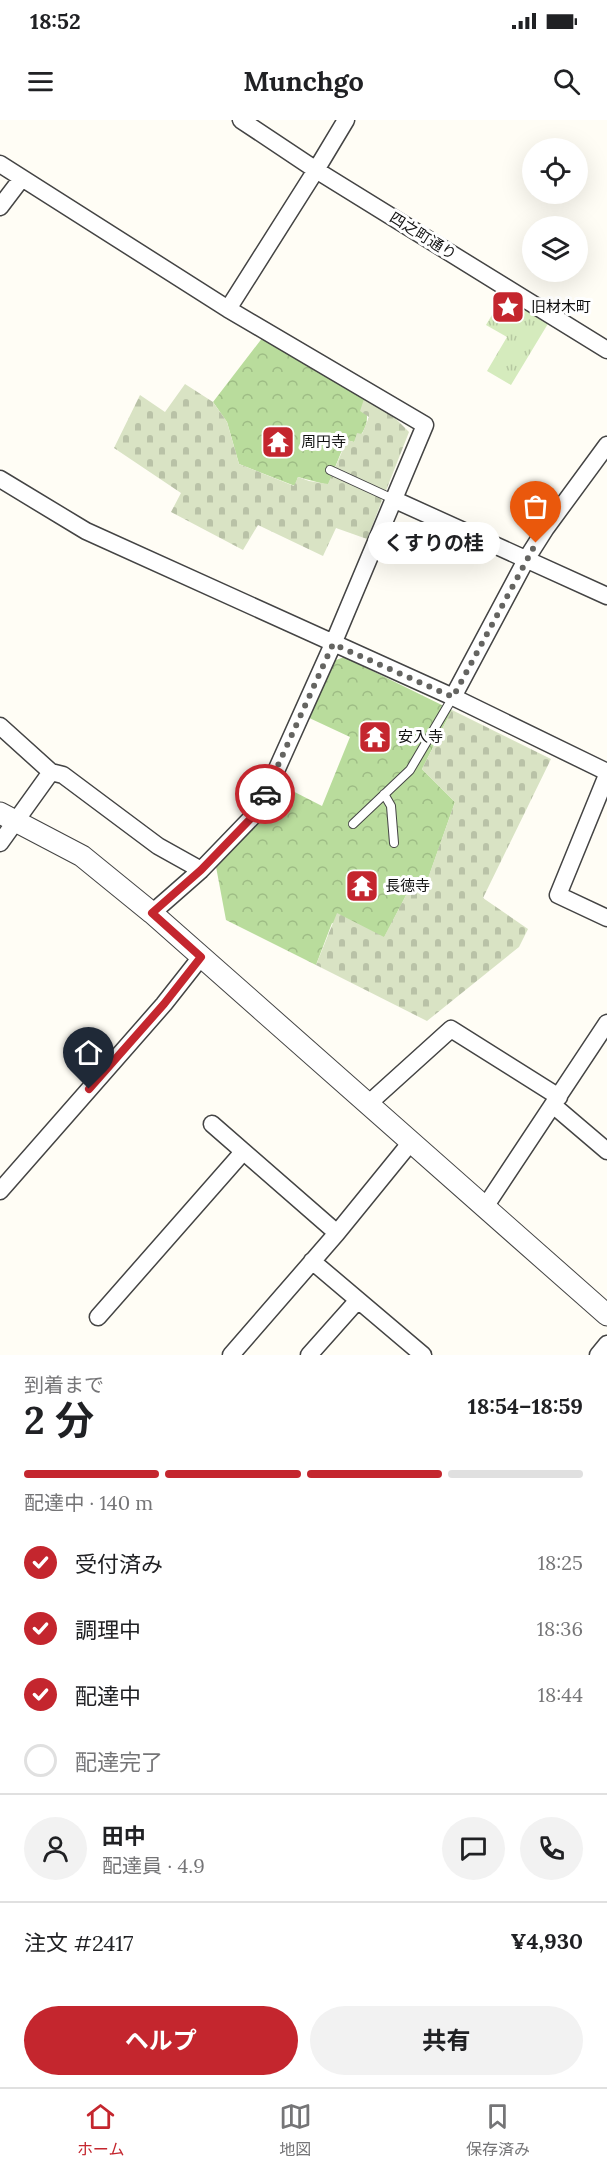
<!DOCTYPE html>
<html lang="ja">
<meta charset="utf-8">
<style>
body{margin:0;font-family:Lora,"Noto Sans JP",serif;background:#f2f2f2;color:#202124;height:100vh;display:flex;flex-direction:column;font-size:22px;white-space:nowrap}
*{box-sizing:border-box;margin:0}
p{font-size:20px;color:#757577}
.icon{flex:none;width:33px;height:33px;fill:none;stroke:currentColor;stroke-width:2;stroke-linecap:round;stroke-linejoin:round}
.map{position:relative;height:1235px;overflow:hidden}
.panel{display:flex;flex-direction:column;background:#fff;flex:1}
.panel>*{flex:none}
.tools{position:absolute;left:522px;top:18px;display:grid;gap:12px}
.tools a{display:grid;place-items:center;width:66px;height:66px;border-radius:50%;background:#fff;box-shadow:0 6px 24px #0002;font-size:30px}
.pin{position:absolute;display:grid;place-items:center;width:51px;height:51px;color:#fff;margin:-62px -26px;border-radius:50% 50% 50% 0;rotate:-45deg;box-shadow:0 0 6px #0007}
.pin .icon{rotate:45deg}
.courier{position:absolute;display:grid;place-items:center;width:60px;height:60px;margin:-30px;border:4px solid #c4262e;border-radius:50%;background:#fff;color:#222;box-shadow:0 2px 8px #0007}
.bubble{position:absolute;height:42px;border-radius:21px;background:#fff;box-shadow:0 6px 24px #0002;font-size:20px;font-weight:700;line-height:42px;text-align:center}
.overview em{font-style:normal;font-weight:700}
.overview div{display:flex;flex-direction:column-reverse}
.overview{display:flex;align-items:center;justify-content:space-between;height:102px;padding:0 24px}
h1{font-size:39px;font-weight:700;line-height:45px}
.bar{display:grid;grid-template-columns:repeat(4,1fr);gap:9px 6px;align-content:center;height:72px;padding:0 24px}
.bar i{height:8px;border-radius:4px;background:#e0e0e0}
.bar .on{background:#c4262e}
.bar p{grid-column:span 4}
.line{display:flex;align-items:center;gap:15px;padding:0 24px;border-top:2px solid #e0e0e0}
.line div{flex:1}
.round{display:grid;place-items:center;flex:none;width:63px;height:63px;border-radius:32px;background:#f2f2f2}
ol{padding:0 24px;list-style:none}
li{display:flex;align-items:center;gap:18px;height:66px}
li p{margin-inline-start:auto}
li .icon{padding:6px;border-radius:50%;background:#c4262e;color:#fff;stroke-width:4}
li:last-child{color:#757577}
li i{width:33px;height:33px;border:3px solid #e0e0e0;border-radius:50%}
.button{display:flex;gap:12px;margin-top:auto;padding:12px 24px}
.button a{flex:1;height:69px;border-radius:36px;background:#c4262e;color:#fff;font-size:24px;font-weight:700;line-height:69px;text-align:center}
.button a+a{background:#f2f2f2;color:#202124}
.status{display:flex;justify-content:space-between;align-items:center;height:42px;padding:0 30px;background:#fff;direction:ltr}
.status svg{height:16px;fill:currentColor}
header{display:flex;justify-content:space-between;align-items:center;height:78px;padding:0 24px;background:#fff;font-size:27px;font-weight:700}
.menu{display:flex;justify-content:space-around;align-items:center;height:84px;border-top:2px solid #e0e0e0;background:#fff;font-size:16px;color:#757577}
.menu a{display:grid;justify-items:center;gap:3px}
.menu .on{color:#c4262e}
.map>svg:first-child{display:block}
.forest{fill:url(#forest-crowns)}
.cemetery{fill:url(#cemetery-stones)}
.park{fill:url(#park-tufts)}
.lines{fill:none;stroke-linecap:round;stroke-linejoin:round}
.service-casing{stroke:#444;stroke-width:10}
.minor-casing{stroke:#444;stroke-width:19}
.tertiary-casing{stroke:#444;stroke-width:23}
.service{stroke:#fff;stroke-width:8}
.minor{stroke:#fff;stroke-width:16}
.tertiary{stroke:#fff;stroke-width:21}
.done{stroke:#646461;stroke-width:6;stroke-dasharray:0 10.8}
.route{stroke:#c4262e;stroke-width:8}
.labels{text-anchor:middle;stroke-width:6;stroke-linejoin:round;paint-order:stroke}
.street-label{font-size:15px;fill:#111;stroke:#fff}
.poi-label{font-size:15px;fill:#111;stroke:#fff;text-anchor:start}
</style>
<div class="status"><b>18:52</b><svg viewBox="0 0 49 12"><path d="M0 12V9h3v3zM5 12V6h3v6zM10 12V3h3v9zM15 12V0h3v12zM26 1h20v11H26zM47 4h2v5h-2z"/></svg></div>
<header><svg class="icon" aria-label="menu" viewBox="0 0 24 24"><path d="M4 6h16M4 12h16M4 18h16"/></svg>Munchgo<svg class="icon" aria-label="search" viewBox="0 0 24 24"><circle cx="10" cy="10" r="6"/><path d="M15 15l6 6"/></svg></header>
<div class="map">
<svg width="607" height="1235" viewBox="0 0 607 1235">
<defs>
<pattern id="forest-crowns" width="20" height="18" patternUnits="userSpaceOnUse" patternTransform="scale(1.5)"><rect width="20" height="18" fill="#b9dc9c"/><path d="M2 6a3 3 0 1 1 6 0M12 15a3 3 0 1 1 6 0" fill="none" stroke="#9ebc85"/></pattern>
<pattern id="cemetery-stones" width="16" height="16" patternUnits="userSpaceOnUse" patternTransform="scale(1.5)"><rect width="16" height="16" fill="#d9e3c4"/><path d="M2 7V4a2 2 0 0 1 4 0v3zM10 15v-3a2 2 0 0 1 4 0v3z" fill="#b9c2a7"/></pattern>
<pattern id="park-tufts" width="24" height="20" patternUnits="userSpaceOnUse" patternTransform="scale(1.5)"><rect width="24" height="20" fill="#d5ebbd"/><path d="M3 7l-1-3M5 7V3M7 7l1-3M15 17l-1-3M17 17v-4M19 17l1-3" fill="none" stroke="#b6c8a1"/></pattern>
</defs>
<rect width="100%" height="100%" fill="#fffdf5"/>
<!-- forest -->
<path class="forest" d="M263,217L364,279C369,298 369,308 354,322L346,320L328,365L298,357L295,366L239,344L227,302L213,282Z
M344,537L452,590L422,649L455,682L428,759L415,758L384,818L332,803L316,845L226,800L214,736L277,663L322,686L350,617L305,596L331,542Z"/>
<!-- cemetery -->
<path class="cemetery" d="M185,264L213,282L227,302L239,344L294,366L298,357L309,361L328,364L347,320L354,322L357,313L362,314L369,297L360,291L364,279L390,293L409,312L367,419L336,408L323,436L258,405L243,430L171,392L181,373L114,328L140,275L165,292Z
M452,590L551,639L483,778L528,809L519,827L427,901L316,845L337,793L384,817L415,758H428L455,682L422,649Z"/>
<!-- park -->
<path class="park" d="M503,176L549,202L511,265L487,251L507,217L486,205Z"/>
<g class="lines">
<defs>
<path id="service" d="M330,350L393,379
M384,674L391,686L394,723
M353,704L410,650L453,577"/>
<path id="minor" d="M241,0L316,50L607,230
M0,44L228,189L425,305L333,524L258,691L201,750L152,793
M0,87L22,58
M228,189L316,50L346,0
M0,359L86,411L453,577L607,652
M393,379L607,476
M453,577L527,438L546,408L607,325
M0,606L51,652L0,723
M51,652L63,655L158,726L201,750
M607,655L558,775L607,798
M368,984L451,909L559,977
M553,985L607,1031
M212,1004L337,1113
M0,1071L164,884L201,837
M485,1087L607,903
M312,1141L423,1235
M98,1197L243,1032
M231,1235L337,1113L411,1022
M309,1235L358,1180
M598,1235L607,1224"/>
<path id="tertiary" d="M0,693L82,736L152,793L607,1195"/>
</defs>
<!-- service casing -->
<use href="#service" class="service-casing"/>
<!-- minor casing -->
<use href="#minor" class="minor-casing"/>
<!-- tertiary casing -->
<use href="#tertiary" class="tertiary-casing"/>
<!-- service -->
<use href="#service" class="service"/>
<!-- minor -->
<use href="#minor" class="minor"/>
<!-- tertiary -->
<use href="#tertiary" class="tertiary"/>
</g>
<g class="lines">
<!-- done -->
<path class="done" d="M265,674L333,524L453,577L536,423"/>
<!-- route -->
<path class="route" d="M89,969L164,884L201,837L152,793L201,750L258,691L265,674"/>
</g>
<!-- icons -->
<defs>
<symbol id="sight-square" viewBox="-11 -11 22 22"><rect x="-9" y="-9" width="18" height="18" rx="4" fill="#c4262e" stroke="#fff"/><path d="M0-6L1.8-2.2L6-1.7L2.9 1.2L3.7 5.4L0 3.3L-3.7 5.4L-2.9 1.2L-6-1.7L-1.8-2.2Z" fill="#fff"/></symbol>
<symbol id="temple-square" viewBox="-11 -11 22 22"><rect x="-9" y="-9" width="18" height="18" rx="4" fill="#c4262e" stroke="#fff"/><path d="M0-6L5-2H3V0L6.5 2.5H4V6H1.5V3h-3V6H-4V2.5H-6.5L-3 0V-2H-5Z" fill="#fff"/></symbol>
</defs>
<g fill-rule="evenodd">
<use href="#sight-square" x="489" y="168" width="38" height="38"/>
<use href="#temple-square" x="259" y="303" width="38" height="38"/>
<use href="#temple-square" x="356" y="598" width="38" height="38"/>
<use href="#temple-square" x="343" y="747" width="38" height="38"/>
</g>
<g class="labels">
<!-- street labels -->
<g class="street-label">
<text transform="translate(423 116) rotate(32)" y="5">四之町通り</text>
</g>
<!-- poi labels -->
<g class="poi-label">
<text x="531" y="192">旧材木町</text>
<text x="301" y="327">周円寺</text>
<text x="398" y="622">安入寺</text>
<text x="385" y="771">長徳寺</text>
</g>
</g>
</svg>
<div class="tools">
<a><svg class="icon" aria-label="locate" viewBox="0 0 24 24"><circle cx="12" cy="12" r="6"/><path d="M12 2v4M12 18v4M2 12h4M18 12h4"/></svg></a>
<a><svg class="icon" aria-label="layers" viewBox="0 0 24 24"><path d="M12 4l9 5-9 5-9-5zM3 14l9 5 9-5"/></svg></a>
</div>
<div class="pin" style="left:536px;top:423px;background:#ea580c"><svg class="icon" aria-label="bag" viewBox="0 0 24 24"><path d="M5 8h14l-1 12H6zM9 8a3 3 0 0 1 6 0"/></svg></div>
<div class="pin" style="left:89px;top:969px;background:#1f2937"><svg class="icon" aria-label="home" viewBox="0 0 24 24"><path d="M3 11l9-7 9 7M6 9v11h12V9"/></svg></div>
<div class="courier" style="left:265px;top:674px"><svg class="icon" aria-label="car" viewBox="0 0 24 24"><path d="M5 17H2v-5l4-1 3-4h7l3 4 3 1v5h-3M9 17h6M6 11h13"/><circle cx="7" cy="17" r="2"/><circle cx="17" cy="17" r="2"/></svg></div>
<div class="bubble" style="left:368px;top:402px;width:132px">くすりの桂</div>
</div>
<section class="panel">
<div class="overview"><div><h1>2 分</h1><p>到着まで</p></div><em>18:54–18:59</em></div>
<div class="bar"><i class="on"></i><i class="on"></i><i class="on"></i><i></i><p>配達中 · 140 m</p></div>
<ol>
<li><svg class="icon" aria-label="check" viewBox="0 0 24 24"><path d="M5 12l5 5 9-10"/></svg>受付済み<p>18:25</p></li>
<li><svg class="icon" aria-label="check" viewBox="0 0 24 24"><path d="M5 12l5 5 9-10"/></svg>調理中<p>18:36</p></li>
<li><svg class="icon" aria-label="check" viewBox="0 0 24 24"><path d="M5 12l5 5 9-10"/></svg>配達中<p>18:44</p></li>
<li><i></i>配達完了</li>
</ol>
<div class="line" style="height:108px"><a class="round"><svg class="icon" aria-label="person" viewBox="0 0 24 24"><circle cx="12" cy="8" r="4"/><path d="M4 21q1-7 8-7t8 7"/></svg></a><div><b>田中</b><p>配達員 · 4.9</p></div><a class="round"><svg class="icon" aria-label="chat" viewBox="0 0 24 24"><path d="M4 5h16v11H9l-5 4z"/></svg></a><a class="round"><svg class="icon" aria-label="phone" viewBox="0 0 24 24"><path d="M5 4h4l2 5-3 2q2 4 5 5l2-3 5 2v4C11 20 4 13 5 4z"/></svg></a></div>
<div class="line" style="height:78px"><div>注文 #2417</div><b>¥4,930</b></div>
<div class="button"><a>ヘルプ</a><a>共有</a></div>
</section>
<nav class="menu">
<a class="on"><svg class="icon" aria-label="home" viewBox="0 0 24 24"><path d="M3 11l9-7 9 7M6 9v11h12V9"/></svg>ホーム</a>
<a><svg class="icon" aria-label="map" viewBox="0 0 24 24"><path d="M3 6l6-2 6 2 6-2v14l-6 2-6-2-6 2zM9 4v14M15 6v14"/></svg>地図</a>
<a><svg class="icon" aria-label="saved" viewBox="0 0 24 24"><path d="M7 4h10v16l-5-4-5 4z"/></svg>保存済み</a>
</nav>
